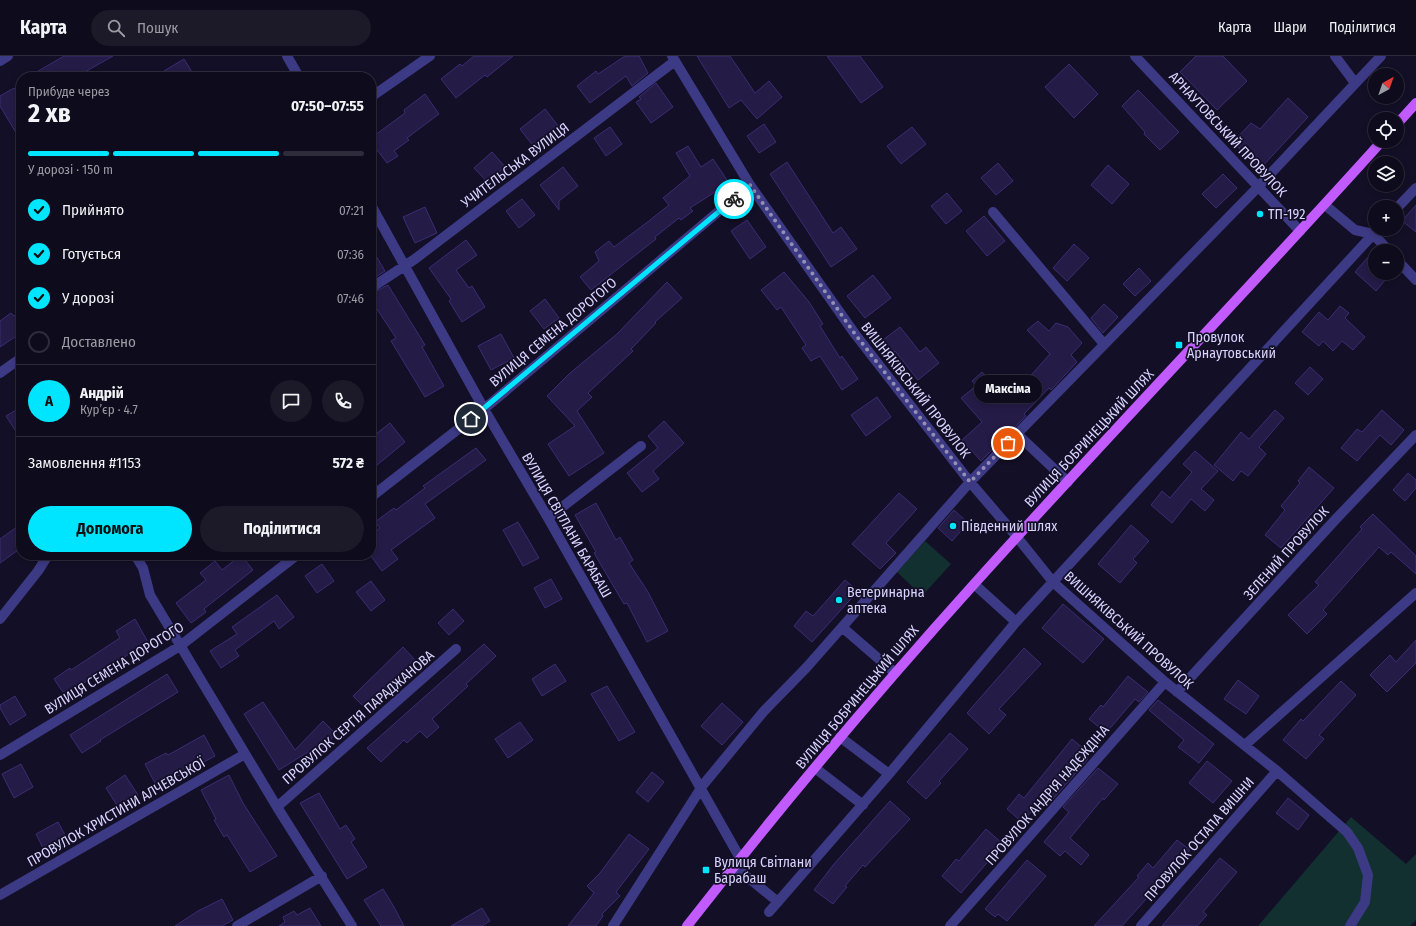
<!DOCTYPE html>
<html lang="uk">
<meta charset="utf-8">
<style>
body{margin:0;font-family:"Fira Sans Condensed",sans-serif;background:#1c1929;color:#f1f3f6;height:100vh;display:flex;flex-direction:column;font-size:15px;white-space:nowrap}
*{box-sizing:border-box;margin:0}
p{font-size:13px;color:#9b9ba3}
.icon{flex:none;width:22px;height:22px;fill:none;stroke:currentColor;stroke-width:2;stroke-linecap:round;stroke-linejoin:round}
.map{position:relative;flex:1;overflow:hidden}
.sheet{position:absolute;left:16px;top:16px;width:360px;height:488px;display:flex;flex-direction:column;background:#0e0b1c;border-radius:16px;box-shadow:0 2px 6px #0003,0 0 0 1px #2e2b3b}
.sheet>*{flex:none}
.needle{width:26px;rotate:40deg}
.buttons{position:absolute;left:1368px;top:12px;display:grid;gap:8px}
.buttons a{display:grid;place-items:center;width:36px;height:36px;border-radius:50%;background:#0e0b1c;box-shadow:0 2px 6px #0003,0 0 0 1px #2e2b3b;font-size:20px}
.pin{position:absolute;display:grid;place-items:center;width:34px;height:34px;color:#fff;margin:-17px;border:2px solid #fff;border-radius:50%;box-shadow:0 1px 4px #0007}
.courier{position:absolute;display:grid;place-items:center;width:40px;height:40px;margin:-20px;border:3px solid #00e5ff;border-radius:50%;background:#fff;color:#222;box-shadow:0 1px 5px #0007}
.bubble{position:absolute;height:28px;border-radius:14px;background:#0e0b1c;box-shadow:0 2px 6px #0003,0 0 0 1px #2e2b3b;font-size:13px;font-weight:700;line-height:28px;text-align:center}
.summary em{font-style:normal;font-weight:700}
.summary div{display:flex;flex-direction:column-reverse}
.summary{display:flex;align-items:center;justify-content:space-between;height:68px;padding:0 12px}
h1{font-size:26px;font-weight:700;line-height:30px}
.bar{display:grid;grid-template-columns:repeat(4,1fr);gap:6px 4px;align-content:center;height:48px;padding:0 12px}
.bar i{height:5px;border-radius:3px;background:#2e2b3b}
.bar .selected{background:#00e5ff}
.bar p{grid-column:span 4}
.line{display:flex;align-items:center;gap:10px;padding:0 12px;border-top:1px solid #2e2b3b}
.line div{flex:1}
.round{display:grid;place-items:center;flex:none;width:42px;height:42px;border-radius:21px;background:#1c1929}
ol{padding:0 12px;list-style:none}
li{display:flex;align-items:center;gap:12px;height:44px}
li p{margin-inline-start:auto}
li .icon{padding:4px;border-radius:50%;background:#00e5ff;color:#111;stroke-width:4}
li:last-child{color:#9b9ba3}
li i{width:22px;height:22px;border:2px solid #2e2b3b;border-radius:50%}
.primary-button{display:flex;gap:8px;margin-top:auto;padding:8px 12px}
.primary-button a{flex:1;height:46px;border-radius:24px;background:#00e5ff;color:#111;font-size:16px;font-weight:700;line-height:46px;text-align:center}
.primary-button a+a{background:#1c1929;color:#f1f3f6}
header{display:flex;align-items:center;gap:24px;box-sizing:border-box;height:56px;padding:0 20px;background:#0e0b1c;border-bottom:1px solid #2e2b3b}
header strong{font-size:19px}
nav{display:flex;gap:22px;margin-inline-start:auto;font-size:14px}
.search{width:280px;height:36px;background:#1c1929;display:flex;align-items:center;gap:10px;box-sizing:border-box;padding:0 14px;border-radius:22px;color:#9b9ba3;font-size:15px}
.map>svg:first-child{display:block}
.green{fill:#12302f}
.building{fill:#241b47;stroke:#3b2d73}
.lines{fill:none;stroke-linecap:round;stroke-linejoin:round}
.minor{stroke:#3d3a85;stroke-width:10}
.major{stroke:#c25bff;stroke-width:10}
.done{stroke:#948fb3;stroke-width:4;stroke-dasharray:0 7.2}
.route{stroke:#00e5ff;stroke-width:5}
.poi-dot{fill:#00e5ff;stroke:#130f26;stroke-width:1.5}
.labels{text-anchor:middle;stroke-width:3.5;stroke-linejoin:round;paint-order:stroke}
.street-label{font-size:14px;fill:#d9d4ff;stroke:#130f26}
.poi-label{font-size:14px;fill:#d9d4ff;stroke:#130f26;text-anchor:start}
</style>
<header>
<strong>Карта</strong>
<div class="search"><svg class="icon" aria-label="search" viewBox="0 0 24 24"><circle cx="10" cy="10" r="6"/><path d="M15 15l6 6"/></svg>Пошук</div>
<nav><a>Карта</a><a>Шари</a><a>Поділитися</a></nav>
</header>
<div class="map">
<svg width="1416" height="870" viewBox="0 0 1416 870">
<rect width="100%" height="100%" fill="#130f26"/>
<!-- green -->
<path class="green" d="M925,485L951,508L922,540L897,516Z
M1351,761L1406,808L1416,798V864L1410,870H1258Z"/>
<!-- building -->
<path class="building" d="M64,0H113L76,21H28Z
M474,0H513L487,21L485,19L456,42L441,23L460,8L462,10Z
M625,0H639L648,17L632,30L626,20L590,47L577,30L596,15L598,18Z
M697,0H730L755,37L769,25L782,41L757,63L741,44L729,52Z
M827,0H860L883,31L861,47Z
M1196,0H1223L1247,25L1217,54L1180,16Z
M184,3L195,21H154Z
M1069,8L1098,38L1074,62L1045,31Z
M656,27L673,51L651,67L636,46L641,43L639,41Z
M14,32L21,43V85L0,50V40Z
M1138,34L1179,76L1160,94L1144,78L1145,76L1122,50Z
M425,38L439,58L407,82L409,84L394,95L398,100L387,107L371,86V82L405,57L404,54Z
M1288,42L1308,61L1260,113L1233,86L1251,67L1260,73Z
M545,53L559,71L534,91L520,73Z
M764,68L776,86L759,97L747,80Z
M610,71L622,88L606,100L594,82Z
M912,71L926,88L901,108L887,90Z
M688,90L701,111L713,103L729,127L690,152L693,155L681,164L679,162L655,181L656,183L591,234L580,221L599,205L595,196L609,185L614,191L645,168L669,149L663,142L690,120L676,97Z
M492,96L507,113L490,129L474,112Z
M787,106L833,177L841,171L857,193L831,211L770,118Z
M998,107L1013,125L996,139L981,122Z
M1108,109L1129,128L1112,148L1091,129Z
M563,111L578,130L559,145V154L540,129Z
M1223,118L1237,132L1216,152L1202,138Z
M947,137L962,155L946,168L931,150Z
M522,143L535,159L519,172L506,155Z
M1416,149V176L1402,165Z
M425,151L437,177L415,187L403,161Z
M984,160L1005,185L987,200L966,175Z
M747,164L766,191L750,203L731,175Z
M466,184L477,199L456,214L469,232L472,230L485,251L462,266L449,245L451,243L429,212Z
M1074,188L1089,202L1067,225L1053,212Z
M371,191L385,215L371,224Z
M1375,193V217H1391L1376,235L1355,216Z
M1139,212L1151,225L1135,240L1123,228Z
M784,216L809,246L823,268L820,270L840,302L842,300L858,323L842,334L820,300L811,305L802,292L806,289L781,251L777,254L761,234Z
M873,219L891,242L865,262L847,240Z
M667,226L682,242L655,266L656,267L631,293L633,295L588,337L592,341L577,355L604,397L569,420L548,388L575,370L547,340L569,318L617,278Z
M388,229L425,289L422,291L444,330L425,341L391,285L396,282L371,244V238Z
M545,243L559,262L544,273L530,255Z
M1104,248L1118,261L1103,277L1091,262Z
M1340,250L1349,257L1345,262L1365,281L1353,294L1342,285L1333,295L1323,285L1319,290L1302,276L1319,256L1328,264Z
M21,255V277L0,291V265L11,257L14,260Z
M1038,265L1049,275L1056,267L1068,271L1082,287L1071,299L1077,306L1051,334L1049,332L1024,358L1026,360L981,405L962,384L982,366L961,342L976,330L972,325L982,316L1006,343L1033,317L1050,298L1027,274Z
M900,271L920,296L926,291L939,307L918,324L895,295L893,297L883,284Z
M501,278L514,302L491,314L478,290Z
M1310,311L1323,323L1308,339L1295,327Z
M877,341L891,361L866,380L851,359Z
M21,351V383L6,360Z
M1275,354L1284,362L1259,391L1266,398L1248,420L1241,415L1233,425L1214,409L1241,376L1249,383Z
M1382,354L1404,374L1391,389L1380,379L1357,405L1341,392L1357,373L1362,376Z
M664,365L684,387L653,415L659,423L642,436L627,417L658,392L648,380Z
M390,367L405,386L371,414V382Z
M476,392L486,404L425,448L435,462L391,494L398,503L382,515L371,500V479L380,472L375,466L394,452L396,454L425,432L423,430Z
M1195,395L1218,415L1201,433L1214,444L1205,455L1191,443L1172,467L1151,449L1162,435L1170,442L1192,416L1183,408Z
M1309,411L1334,432L1281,492L1265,479L1285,454L1281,450L1300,427L1298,425Z
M1408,417L1416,424V432L1405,445L1393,434Z
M899,437L917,453L886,487L896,497L880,513L852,488Z
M596,447L616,484L620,481L633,504L629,507L648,536L668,575L647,586L627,547L624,548L594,497L596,496L575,459Z
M954,454L968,467L952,485L938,472Z
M1373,458L1416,500V518L1391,496L1388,499L1379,491L1323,554L1327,558L1307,578L1288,559L1319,529L1315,526L1362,473L1360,471Z
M518,466L539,502L523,510L503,474Z
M21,468V492L0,507V483Z
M1131,469L1149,485L1133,503L1137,507L1120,527L1098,508Z
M241,499L253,514L204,553L206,556L191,567L176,547L206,524L200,517L215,505L222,514Z
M322,508L334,525L317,537L305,520Z
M551,523L562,543L545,552L534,532Z
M845,524L858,535L812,586L794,570L806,555L813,560Z
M371,525L385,544L371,555L356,536Z
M277,539L294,561L279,573L274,565L235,594L239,600L221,612L210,595L237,578L232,571Z
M1063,548L1104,583L1083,607L1042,572Z
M453,553L464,565L449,579L438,567Z
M135,563L149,588L129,598L65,639L54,623L70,612L71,614L120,582L116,575Z
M1416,584V607L1387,636L1370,619L1390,599L1396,606Z
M484,588L496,600L466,628L468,630L432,663L439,671L427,682L420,675L407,687L404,684L381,706L367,692Z
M403,591L416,605L367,654L353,640Z
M1024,592L1041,608L999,653L1006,659L989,678L967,657Z
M555,608L566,625L542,640L532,623Z
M167,618L178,636L100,684L101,685L82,697L70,679Z
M1128,620L1148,636L1139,646L1135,643L1106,677L1089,663L1101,649L1103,651Z
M1238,624L1259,640L1246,658L1224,643Z
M1341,625L1356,639L1319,679L1324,683L1306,703L1283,684L1301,663L1303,665Z
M607,630L635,676L619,685L591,638Z
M15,640L26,659L10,669L0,652V649Z
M1158,644L1214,688L1199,707L1178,691L1184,684L1149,654Z
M263,646L295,694L323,665L336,678L320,695L316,691L279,714L244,658Z
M722,647L743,666L722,689L701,670Z
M520,666L533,684L508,702L495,683Z
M950,677L968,693L939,725L941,727L926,743L907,726Z
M204,679L215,700L157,731L145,708L166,697L168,699Z
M1072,683L1090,698L1087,702L1088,703L1053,743L1047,738L1022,766L1007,753L1019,738L1024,742Z
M1207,705L1232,725L1213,747L1189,727Z
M21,708L33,731L14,742L2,718Z
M1098,712L1118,728L1104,744L1103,742L1070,782L1089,799L1081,809L1065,795L1060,800L1044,786L1069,756L1063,751Z
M652,716L664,726L648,746L636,736Z
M125,719L138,739L118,751L106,732Z
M229,719L243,747L277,800L250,816L227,779L224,781L214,764L216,763L201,734Z
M319,737L340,773L346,769L355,783L351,786L367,811L347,823L300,747Z
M1288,742L1309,759L1298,774L1276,757Z
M890,745L910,763L865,811L863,809L845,830L847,831L833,848L814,834L834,808Z
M58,766L70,788L47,800L36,778Z
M986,773L1003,788L961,837L942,820L956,803L959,805Z
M629,778L649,793L616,836L620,840L602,858L603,860L596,870H568L594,837L587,830L600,817Z
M1177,784L1190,794L1122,870H1094L1139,821L1137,820L1148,807L1153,812Z
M1220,802L1237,816L1203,856L1207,859L1197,870H1162Z
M1027,804L1046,820L1007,865L998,858L995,861L985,853Z
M383,833L394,851L404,870H381L364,844Z
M222,843L233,864L222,870H175L198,855Z
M310,852L321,870H279L285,866L283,861L294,855L297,859Z
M482,852L490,865L482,870H451Z"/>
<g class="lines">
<!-- minor -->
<path class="minor" d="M287,0L299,21
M672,0L750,129L855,278L970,426L1017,481L1053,526L1165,626L1277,715L1347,776L1358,792L1368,819L1365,846L1350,870
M1135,0L1300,175
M1335,0L1355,27
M0,5L8,0
M371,41L430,0
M371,149L484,353L548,462L740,802
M1325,149L1355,174L1373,178L1389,195
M1397,152L1416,132
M993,156L1104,288
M1397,204L1416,224
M371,232L415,203L675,5
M0,317L21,302
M1017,378L1068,426
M371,441L484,353L750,129
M548,462L641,390
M135,499L143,512L150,539L277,751L352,870
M974,528L1016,566
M0,563L38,515L48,499
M842,571L895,617
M1177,636L1335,464L1416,379
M840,681L889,718
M1245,689L1416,537
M0,699L180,590L297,499
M815,712L863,749
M277,751L456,593
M734,810L778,846
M0,839L245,698
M769,856L889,718L1016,566L1378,173
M237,870L322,820
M613,870L703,729L764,655L806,612L970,426L1259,130L1381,0
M950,870L1165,626
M1141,870L1277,715"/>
<!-- major -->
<path class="major" d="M1397,68L1416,47
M687,870C779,752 875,638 975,527C1109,378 1248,234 1382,85"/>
</g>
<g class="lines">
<!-- done -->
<path class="done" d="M734,143L750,129L855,278L970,426L1008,387"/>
<!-- route -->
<path class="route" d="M471,363L734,143"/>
</g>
<!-- markers -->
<g class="poi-dot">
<circle cx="1260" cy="158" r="4"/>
<rect x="1175" y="285" width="8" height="8" rx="2"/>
<circle cx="953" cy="470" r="4"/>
<circle cx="839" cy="544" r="4"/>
<rect x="702" y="810" width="8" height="8" rx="2"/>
</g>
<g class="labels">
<!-- street labels -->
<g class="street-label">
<text transform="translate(1228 78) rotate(47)" y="5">АРНАУТОВСЬКИЙ ПРОВУЛОК</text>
<text transform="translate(515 109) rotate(-37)" y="5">УЧИТЕЛЬСЬКА ВУЛИЦЯ</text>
<text transform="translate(553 276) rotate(-40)" y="5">ВУЛИЦЯ СЕМЕНА ДОРОГОГО</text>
<text transform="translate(916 334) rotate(52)" y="5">ВИШНЯКІВСЬКИЙ ПРОВУЛОК</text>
<text transform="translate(1089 382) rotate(-47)" y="5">ВУЛИЦЯ БОБРИНЕЦЬКИЙ ШЛЯХ</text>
<text transform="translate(567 469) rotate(60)" y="5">ВУЛИЦЯ СВІТЛАНИ БАРАБАШ</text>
<text transform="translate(1286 497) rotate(-48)" y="5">ЗЕЛЕНИЙ ПРОВУЛОК</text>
<text transform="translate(1129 574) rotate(42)" y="5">ВИШНЯКІВСЬКИЙ ПРОВУЛОК</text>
<text transform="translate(114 612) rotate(-32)" y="5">ВУЛИЦЯ СЕМЕНА ДОРОГОГО</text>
<text transform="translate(857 641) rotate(-50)" y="5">ВУЛИЦЯ БОБРИНЕЦЬКИЙ ШЛЯХ</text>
<text transform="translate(358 661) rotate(-41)" y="5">ПРОВУЛОК СЕРГІЯ ПАРАДЖАНОВА</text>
<text transform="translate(1047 739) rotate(-49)" y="5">ПРОВУЛОК АНДРІЯ НАДЄЖДІНА</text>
<text transform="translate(116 756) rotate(-30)" y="5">ПРОВУЛОК ХРИСТИНИ АЛЧЕВСЬКОЇ</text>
<text transform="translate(1199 783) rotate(-49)" y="5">ПРОВУЛОК ОСТАПА ВИШНИ</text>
</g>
<!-- poi labels -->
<g class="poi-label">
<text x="1268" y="163">ТП-192</text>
<text x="1187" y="286">Провулок<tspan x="1187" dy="16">Арнаутовський</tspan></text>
<text x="961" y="475">Південний шлях</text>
<text x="847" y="541">Ветеринарна<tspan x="847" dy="16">аптека</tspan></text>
<text x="714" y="811">Вулиця Світлани<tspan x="714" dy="16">Барабаш</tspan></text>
</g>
</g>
</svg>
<div class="buttons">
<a><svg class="needle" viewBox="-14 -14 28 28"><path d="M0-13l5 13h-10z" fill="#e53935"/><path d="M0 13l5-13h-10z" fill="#9b9ba3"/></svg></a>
<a><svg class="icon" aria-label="locate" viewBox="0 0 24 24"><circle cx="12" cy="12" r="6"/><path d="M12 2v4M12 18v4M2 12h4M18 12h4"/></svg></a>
<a><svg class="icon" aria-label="layers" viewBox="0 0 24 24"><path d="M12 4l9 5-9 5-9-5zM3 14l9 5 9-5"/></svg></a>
<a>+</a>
<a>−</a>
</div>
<div class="pin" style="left:1008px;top:387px;background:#ea580c"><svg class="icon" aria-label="bag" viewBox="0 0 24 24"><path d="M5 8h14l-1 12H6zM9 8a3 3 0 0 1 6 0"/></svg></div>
<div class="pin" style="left:471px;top:363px;background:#1f2937"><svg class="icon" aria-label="home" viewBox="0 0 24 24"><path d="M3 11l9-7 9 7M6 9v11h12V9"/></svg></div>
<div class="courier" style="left:734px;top:143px"><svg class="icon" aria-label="bike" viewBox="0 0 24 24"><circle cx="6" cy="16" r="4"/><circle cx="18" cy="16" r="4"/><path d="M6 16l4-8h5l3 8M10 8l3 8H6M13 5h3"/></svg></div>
<div class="bubble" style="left:974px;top:319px;width:68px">Максіма</div>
<section class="sheet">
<div class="summary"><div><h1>2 хв</h1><p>Прибуде через</p></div><em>07:50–07:55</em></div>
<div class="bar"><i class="selected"></i><i class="selected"></i><i class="selected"></i><i></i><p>У дорозі · 150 m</p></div>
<ol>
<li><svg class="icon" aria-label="check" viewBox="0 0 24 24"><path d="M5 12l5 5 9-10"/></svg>Прийнято<p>07:21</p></li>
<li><svg class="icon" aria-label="check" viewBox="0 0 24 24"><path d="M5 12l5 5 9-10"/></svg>Готується<p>07:36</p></li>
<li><svg class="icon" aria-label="check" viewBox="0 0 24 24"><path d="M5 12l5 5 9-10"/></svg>У дорозі<p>07:46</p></li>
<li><i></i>Доставлено</li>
</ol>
<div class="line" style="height:72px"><b class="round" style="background:#00e5ff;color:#111">А</b><div><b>Андрій</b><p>Кур’єр · 4.7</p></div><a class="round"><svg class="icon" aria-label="chat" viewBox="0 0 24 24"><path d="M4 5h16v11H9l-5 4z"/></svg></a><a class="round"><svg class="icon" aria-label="phone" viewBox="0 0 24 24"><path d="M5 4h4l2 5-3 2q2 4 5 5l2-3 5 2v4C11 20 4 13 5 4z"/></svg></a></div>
<div class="line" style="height:52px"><div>Замовлення #1153</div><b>572 ₴</b></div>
<div class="primary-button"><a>Допомога</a><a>Поділитися</a></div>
</section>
</div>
